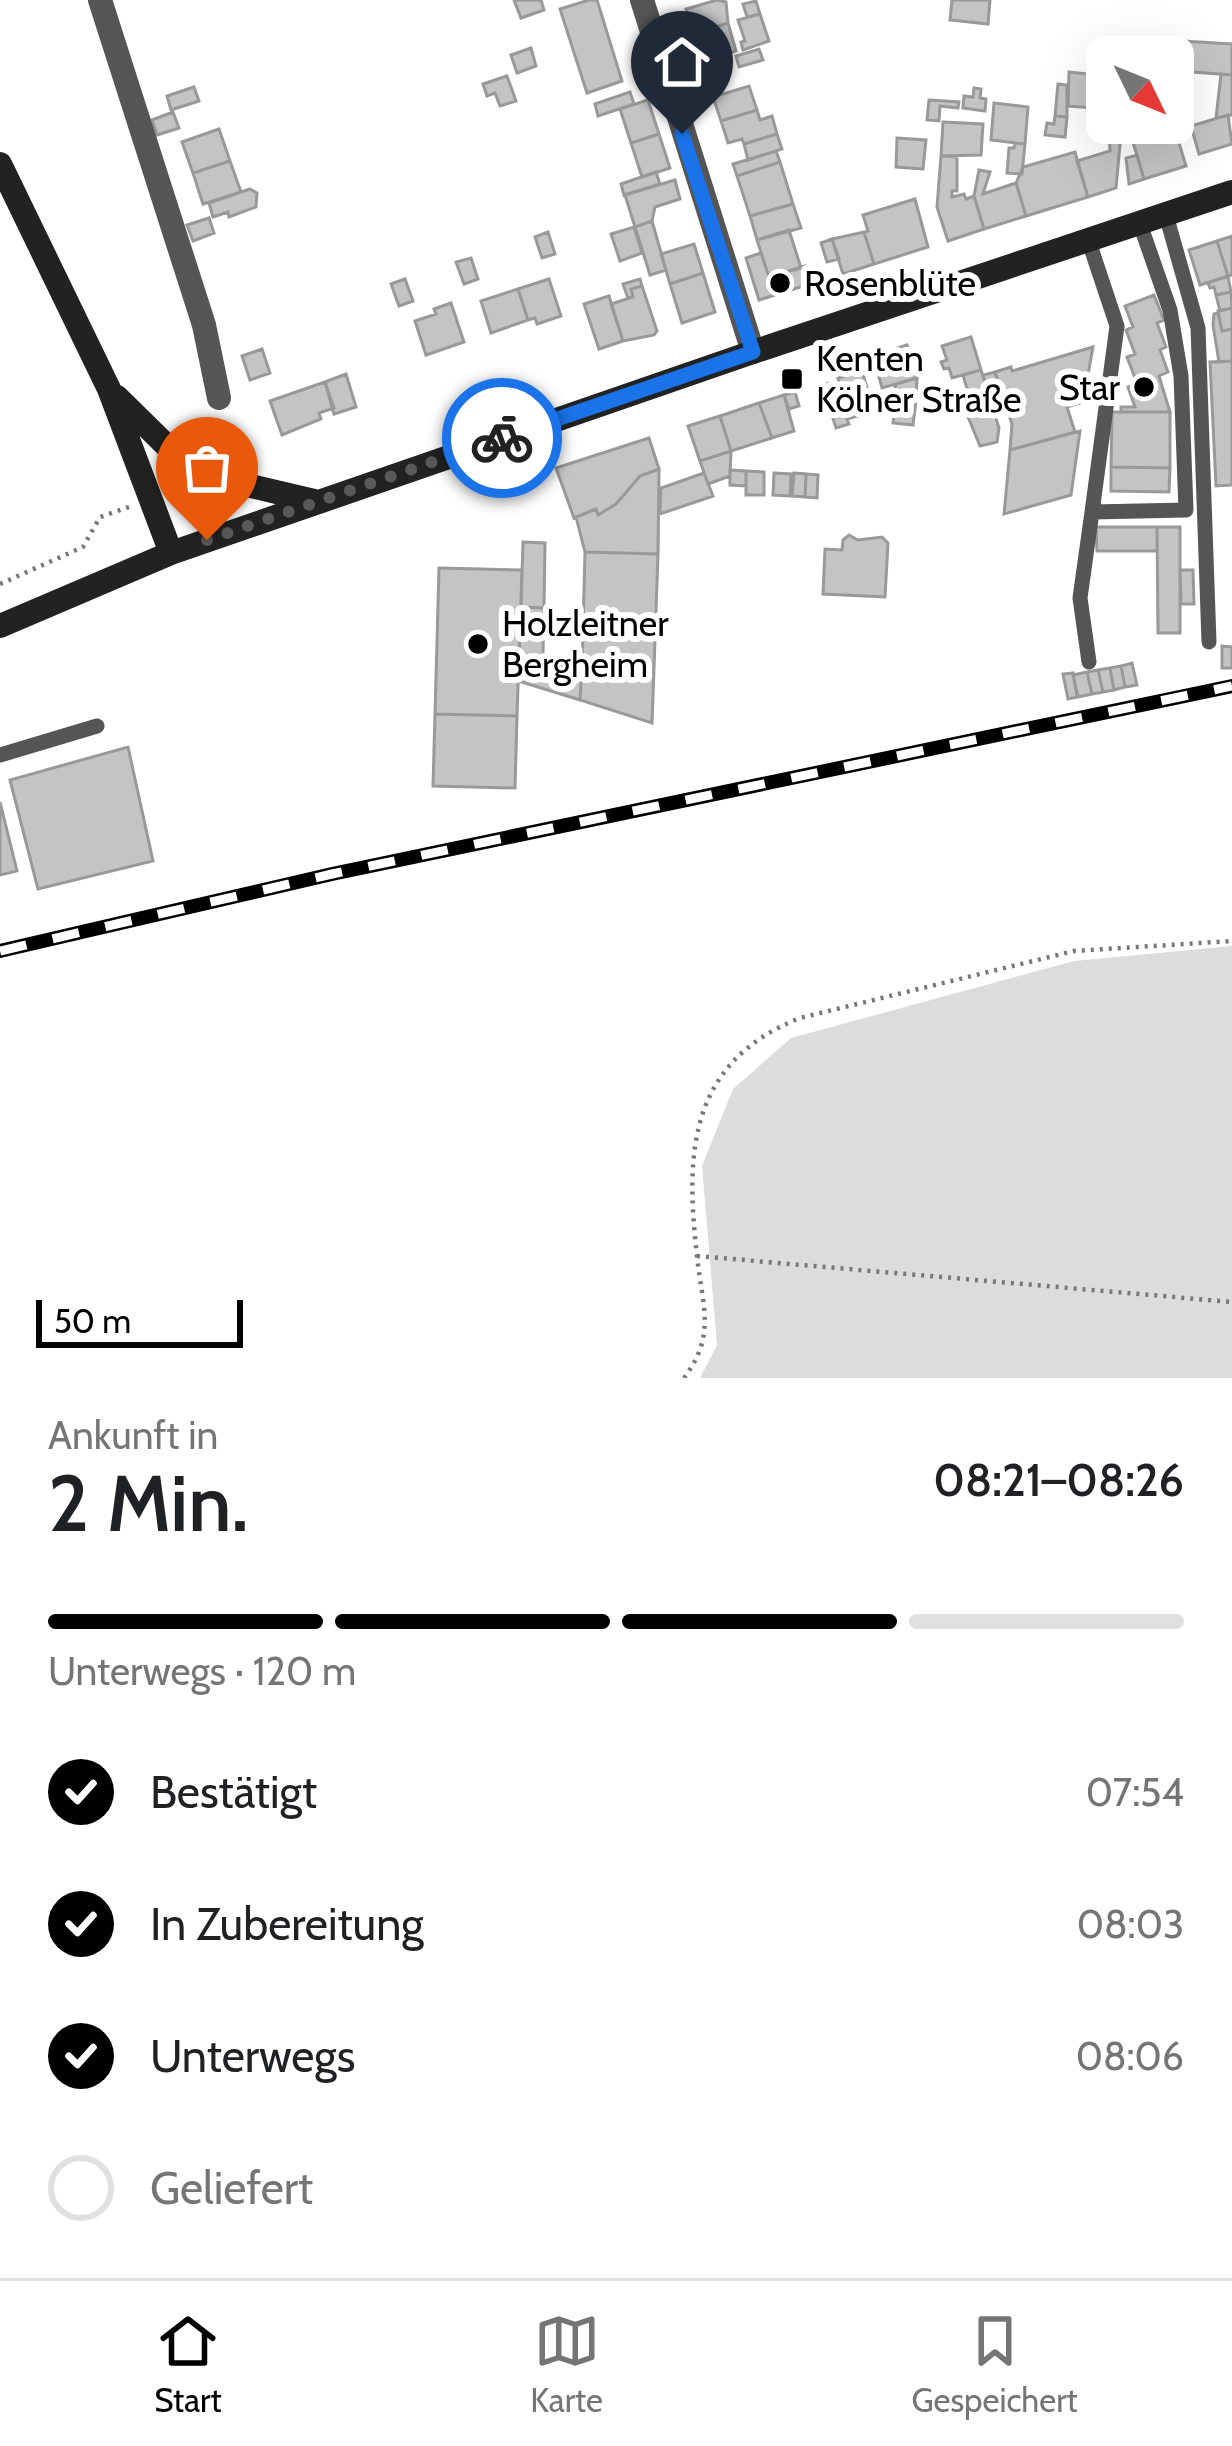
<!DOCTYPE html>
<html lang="de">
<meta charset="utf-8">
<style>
body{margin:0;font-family:Cabin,sans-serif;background:#f6f6f6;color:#202124;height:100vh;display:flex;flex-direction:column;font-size:45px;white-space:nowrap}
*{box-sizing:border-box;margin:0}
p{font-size:39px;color:#757577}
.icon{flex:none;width:66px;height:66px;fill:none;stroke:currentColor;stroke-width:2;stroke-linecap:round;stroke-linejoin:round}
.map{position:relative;height:1378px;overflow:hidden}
.details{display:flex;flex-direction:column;background:#fff;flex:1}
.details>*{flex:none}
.needle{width:78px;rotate:133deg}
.controls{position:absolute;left:1086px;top:36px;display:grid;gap:24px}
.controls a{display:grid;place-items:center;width:108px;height:108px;border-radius:18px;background:#fff;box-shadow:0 12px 48px #0002;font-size:60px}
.scale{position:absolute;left:36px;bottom:30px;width:207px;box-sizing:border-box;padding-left:12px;border:6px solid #000;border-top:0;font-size:33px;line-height:42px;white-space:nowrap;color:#000;-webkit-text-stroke:9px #fff;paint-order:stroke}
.pin{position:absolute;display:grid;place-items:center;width:102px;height:102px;color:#fff;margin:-123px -51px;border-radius:50% 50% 50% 0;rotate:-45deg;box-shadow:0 0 12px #0007}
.pin .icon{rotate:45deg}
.courier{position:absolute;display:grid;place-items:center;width:120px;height:120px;margin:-60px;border:9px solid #1a73e8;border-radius:50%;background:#fff;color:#222;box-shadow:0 3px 15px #0007}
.summary em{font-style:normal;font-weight:600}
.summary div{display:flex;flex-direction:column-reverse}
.summary{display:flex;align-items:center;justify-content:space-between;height:204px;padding:0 48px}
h1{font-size:78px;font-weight:600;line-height:90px}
.bar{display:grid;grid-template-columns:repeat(4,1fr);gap:18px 12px;align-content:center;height:144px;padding:0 48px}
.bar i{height:15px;border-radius:9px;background:#e0e0e0}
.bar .selected{background:#000}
.bar p{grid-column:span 4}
ol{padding:0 48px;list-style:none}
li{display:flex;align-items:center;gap:36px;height:132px}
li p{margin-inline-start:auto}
li .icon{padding:12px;border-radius:50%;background:#000;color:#fff;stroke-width:4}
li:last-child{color:#757577}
li i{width:66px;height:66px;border:6px solid #e0e0e0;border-radius:50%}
.tabs{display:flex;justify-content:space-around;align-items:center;height:168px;border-top:3px solid #e0e0e0;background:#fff;font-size:33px;color:#757577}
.tabs a{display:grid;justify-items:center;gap:6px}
.tabs .selected{color:#000}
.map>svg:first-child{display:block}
.green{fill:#dcdcdc}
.building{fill:#c4c4c4;stroke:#999;stroke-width:3}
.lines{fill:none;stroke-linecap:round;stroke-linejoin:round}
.path{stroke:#777;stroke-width:4.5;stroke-dasharray:3 6;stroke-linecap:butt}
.service{stroke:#555;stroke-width:15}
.minor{stroke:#555;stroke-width:24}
.secondary{stroke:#222;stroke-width:24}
.rail-casing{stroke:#000;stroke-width:14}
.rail{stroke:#fff;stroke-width:9;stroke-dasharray:27;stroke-linecap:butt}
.done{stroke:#595959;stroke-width:12;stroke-dasharray:0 21.6}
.route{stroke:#1a73e8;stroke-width:15}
.poi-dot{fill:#000;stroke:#fff;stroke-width:4.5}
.labels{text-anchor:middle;stroke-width:12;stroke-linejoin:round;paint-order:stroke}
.poi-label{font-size:36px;fill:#000;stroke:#fff;text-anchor:start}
</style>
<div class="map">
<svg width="1232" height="1378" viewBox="0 0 1232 1378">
<rect width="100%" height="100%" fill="#fff"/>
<!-- green -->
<path class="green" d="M1232,946V1378H700L717,1345L702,1166L733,1089L791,1038L1074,961Z"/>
<!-- building -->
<path class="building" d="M514,0H541L544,10L521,18Z
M589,0H597L622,81L587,93L560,9Z
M717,0L726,2L728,23L694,34L686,9Z
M952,0H990L988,24L950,20Z
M756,1L760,14L747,17L743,4Z
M760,14L769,41L743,50L741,42L745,41L738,20Z
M728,23L736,51L702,61L694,34Z
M1154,38L1178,39L1176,62L1173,57H1153Z
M1183,41L1232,44V75L1180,71Z
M531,48L536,66L517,73L511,55Z
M759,49L763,60L739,67L736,56Z
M1069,72L1107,76V109L1068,106Z
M1221,74L1232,75V115L1216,118Z
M507,76L516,101L500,106L495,93L487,96L483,84Z
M1058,84L1067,85V117L1055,116Z
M749,86L757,110L721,121L713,97Z
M194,87L199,101L171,110L167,96Z
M974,88L981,89L980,98L986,99L985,111L963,108L964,96L973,97Z
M630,92L634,104L598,116L595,104Z
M648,100L659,134L631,143L620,109Z
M929,100L959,102L958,108L940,106L939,121L927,120Z
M994,103L1028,107L1025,144L991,140Z
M757,110L760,120L772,116L777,134L744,144L742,139L728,143L721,121Z
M173,112L179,128L157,135L152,120Z
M1228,115L1232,144L1199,154L1191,126Z
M1055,116L1067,117L1065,137L1045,135L1047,123L1054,124Z
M943,122L983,124L981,155L941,156Z
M1114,123H1122L1116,188L1088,197L1077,161L1110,151L1109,125Z
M1155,123L1159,126L1173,123L1186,166L1144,179L1132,139L1140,133L1138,128Z
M219,129L230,161L193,173L182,142Z
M659,134L670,168L642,177L631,143Z
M777,134L782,149L748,160L744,144Z
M897,138L926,140L923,169L896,167Z
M1015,143L1025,144L1022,174L1007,173L1009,148H1014Z
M776,151L780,162L737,176L733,164Z
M1075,152L1088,197L1026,216L1016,183L1023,167Z
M1137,155L1144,179L1129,184L1126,158Z
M941,156L957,157V191H952V197L964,194L966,199L974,196L984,229L948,241L937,207Z
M230,161L241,192L203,204L193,173Z
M780,162L793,204L750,216L737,176Z
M979,170L990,172L983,194L1016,183L1026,216L984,229L974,196Z
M656,172L660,184L624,195L621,184Z
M675,180L680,199L655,207L652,221L635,227L625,195Z
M250,189L257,193L256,207L229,217L228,212L213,217L209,203Z
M915,199L928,247L874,264L864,232L868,231L863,215Z
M793,204L801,228L757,240L750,216Z
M209,218L214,233L193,241L187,225Z
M652,221L666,270L650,275L635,227Z
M634,227L642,253L620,261L611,234Z
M789,230L801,268L769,277L757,240Z
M548,232L555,254L542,258L535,237Z
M864,232L874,264L843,274L832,239Z
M1232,236V275L1228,276L1217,241Z
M832,239L839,259L827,262L821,243Z
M1217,241L1228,276L1200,285L1189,250Z
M694,244L703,273L670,284L661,254Z
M761,253L769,277L805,266L810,284L759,300L746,258Z
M471,258L478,279L464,284L456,262Z
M703,273L715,312L682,323L670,284Z
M1228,276L1231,292L1216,295L1214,287L1210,288L1208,283Z
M405,279L413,301L399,306L391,284Z
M549,279L561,316L537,324L535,318L528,320L518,289Z
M640,279L642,286L631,289L633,297L628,298L623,284Z
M642,286L657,331L654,335L623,341L611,304L633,297L631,289Z
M518,289L528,320L491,333L481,301Z
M1231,292L1232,308L1220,311L1216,295Z
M1154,295L1164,320L1157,323L1166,347L1160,350L1168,372L1159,376L1170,412H1121V407H1135L1128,387L1137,383L1127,357L1135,354L1126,330L1133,327L1125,306Z
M609,296L623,341L599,349L584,304Z
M451,303L464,342L426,355L415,321L436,314L434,309Z
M1232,308V329L1222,331L1218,311Z
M1218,313L1222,331L1232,329V361L1219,362L1213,325L1214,314Z
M971,337L981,370L952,378L949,368L944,369L941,362L947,360L942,346Z
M907,345L917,378L882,388L873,356Z
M1093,347L1083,402L1067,407L1075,432L1010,450L1012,424L995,372L1011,367L1012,371Z
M262,349L270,373L250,380L242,356Z
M1232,361V485L1216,486L1210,362Z
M981,370L999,428L997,442L980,446L966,412L973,410L963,375Z
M862,371L874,411L847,419L849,424L836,428L822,384L839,382L838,378Z
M995,372L1005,408L994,412L983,375Z
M346,374L356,407L334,414L325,382Z
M917,378L916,400L893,397L896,384Z
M325,382L334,408L319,413L321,419L282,435L270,401Z
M795,392L799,406L789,409L784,395Z
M784,395L794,431L772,438L759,403Z
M896,398L916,400L913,425L893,423Z
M759,403L772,438L731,451L720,416Z
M1112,412H1170V468L1111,467Z
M720,416L731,451L700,461L688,426Z
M1080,431L1071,495L1004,514L1010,450Z
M649,438L659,469L640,476L616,504L598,515L596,509L574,518L556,468Z
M731,451L730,476L708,484L700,461Z
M1111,467L1170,468L1169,492L1111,491Z
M659,469L658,554L585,552L576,517L596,509L598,515L616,504L640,476Z
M730,470L746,471V486L730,485Z
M746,471L764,472V495H746Z
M704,473L713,496L660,514L661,488Z
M774,473L791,474L790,496L773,495Z
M794,473L806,474L805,497L792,496Z
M806,474L818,475L817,498L805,497Z
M1096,527H1157V551H1097Z
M1157,527H1180V633H1158Z
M849,535L858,540L882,537L888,543L885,597L823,594L825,549L842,550L843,540Z
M523,542L545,543L544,608L521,607Z
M585,552L658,554L654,668L582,666Z
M439,568L522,570L517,716L435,714Z
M1180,570H1193L1194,604H1181Z
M521,607L544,608L543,655L582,666L580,700L518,681Z
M1222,646L1232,647V668H1222Z
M1132,663L1137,685L1125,687L1121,666Z
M582,666L654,668L652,723L580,700Z
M1121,666L1125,687L1114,690L1110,668Z
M1110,668L1114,690L1103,692L1098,670Z
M1098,670L1103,692L1092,694L1087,672Z
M1087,672L1092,694L1078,697L1073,675Z
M1073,673L1077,697L1068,699L1063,674Z
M435,714L517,716L515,788L433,786Z
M128,747L153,861L38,889L10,780Z
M0,802L17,871L0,875Z"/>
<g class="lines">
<!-- path -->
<path class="path" d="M227,454L232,424L230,419
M0,584L83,547L100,517L129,507
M697,1256L1232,1302
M684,1378C717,1334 702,1306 697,1256C685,1152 689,1062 800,1018L1074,951L1232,941"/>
<!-- service -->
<path class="service" d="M1166,215L1198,328L1209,642
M1089,242L1117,326L1092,512L1186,510L1181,376L1170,310L1140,224
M1089,662L1080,598L1092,512
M0,755L97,726"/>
<!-- minor -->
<path class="minor" d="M100,0L204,325L219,398
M642,0L753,352"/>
<!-- secondary -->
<path class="secondary" d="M0,164L109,389L171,553
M117,397L176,455L217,478L314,501
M0,626L171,553L753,352L1232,192"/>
<defs>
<path id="rail" d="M0,951L332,874L1232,686"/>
</defs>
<!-- rail casing -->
<use href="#rail" class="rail-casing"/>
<!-- rail -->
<use href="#rail" class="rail"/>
</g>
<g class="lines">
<!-- done -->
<path class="done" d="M207,540L502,438"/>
<!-- route -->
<path class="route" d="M502,438L753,352L682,134"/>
</g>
<!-- markers -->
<g class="poi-dot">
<circle cx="780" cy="283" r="12"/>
<rect x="780" y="367" width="24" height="24" rx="6"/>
<circle cx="1144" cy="387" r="12"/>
<circle cx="478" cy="644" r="12"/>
</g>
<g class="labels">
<!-- poi labels -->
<g class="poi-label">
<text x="804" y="296">Rosenblüte</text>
<text x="816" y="371">Kenten<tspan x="816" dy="41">Kölner Straße</tspan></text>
<text x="1120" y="400" text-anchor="end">Star</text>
<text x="502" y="636">Holzleitner<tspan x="502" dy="41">Bergheim</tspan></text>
</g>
</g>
</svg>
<div class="controls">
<a><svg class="needle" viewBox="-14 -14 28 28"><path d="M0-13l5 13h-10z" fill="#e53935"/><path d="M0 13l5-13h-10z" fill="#757577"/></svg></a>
</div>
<div class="scale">50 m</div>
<div class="pin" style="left:207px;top:540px;background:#ea580c"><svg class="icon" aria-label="bag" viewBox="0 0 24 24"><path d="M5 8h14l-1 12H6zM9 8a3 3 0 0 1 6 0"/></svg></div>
<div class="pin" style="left:682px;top:134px;background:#1f2937"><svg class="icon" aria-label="home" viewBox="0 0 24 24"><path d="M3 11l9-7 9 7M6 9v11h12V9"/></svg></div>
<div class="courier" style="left:502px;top:438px"><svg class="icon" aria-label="bike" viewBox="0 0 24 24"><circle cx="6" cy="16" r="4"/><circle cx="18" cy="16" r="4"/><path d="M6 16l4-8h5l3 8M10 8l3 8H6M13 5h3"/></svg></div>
</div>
<section class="details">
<div class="summary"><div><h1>2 Min.</h1><p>Ankunft in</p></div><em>08:21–08:26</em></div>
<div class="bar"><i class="selected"></i><i class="selected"></i><i class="selected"></i><i></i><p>Unterwegs · 120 m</p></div>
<ol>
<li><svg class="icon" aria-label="check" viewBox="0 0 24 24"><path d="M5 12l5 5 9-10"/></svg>Bestätigt<p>07:54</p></li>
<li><svg class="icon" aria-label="check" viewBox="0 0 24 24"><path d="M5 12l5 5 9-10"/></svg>In Zubereitung<p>08:03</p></li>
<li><svg class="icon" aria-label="check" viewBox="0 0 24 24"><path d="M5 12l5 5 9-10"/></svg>Unterwegs<p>08:06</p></li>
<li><i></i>Geliefert</li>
</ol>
</section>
<nav class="tabs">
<a class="selected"><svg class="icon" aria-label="home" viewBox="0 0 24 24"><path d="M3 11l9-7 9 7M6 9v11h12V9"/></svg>Start</a>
<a><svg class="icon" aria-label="map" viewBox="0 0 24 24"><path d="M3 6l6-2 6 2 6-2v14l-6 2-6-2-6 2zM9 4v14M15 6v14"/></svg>Karte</a>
<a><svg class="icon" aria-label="saved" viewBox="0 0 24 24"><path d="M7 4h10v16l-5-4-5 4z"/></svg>Gespeichert</a>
</nav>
